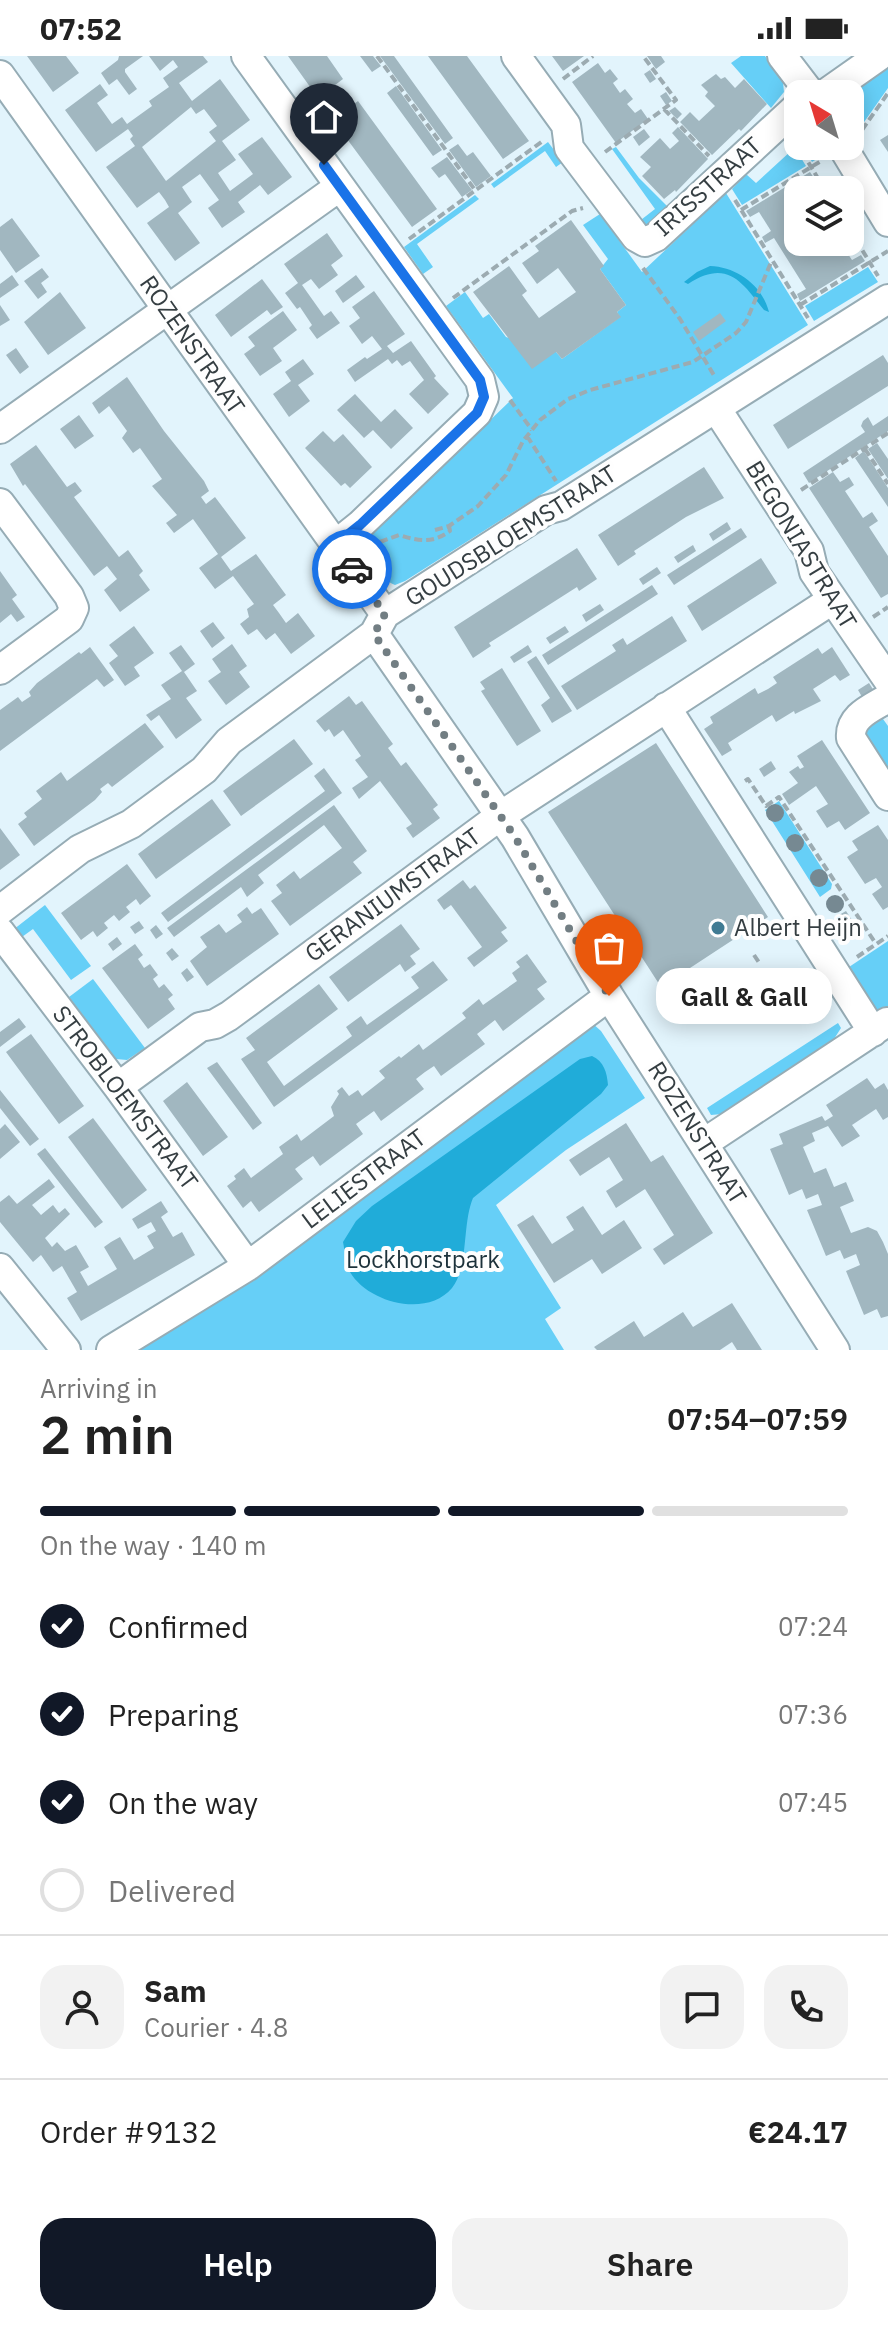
<!DOCTYPE html>
<meta charset="utf-8">
<style>
body{margin:0;font-family:"IBM Plex Sans",sans-serif;background:#f2f2f2;color:#222;height:100vh;display:flex;flex-direction:column;font-size:30px;white-space:nowrap}
*{box-sizing:border-box;margin:0}
p{font-size:26px;color:#767676}
.icon{flex:none;width:44px;height:44px;fill:none;stroke:currentColor;stroke-width:2;stroke-linecap:round;stroke-linejoin:round}
.map{position:relative;height:1294px;overflow:hidden}
.sheet{display:flex;flex-direction:column;background:#fff;flex:1}
.sheet>*{flex:none}
.needle{width:52px;rotate:322deg}
.controls{position:absolute;left:784px;top:24px;display:grid;gap:16px}
.controls a{display:grid;place-items:center;width:80px;height:80px;border-radius:16px;background:#fff;box-shadow:0 4px 20px #0003;font-size:40px}
.pin{position:absolute;display:grid;place-items:center;width:68px;height:68px;color:#fff;margin:-82px -34px;border-radius:50% 50% 50% 0;rotate:-45deg;box-shadow:0 0 8px #0007}
.pin .icon{rotate:45deg}
.courier{position:absolute;display:grid;place-items:center;width:80px;height:80px;margin:-40px;border:6px solid #1a73e8;border-radius:50%;background:#fff;color:#222;box-shadow:0 2px 10px #0007}
.bubble{position:absolute;height:56px;border-radius:24px;background:#fff;box-shadow:0 4px 20px #0003;font-size:26px;font-weight:600;line-height:56px;text-align:center}
.headline em{font-style:normal;font-weight:600}
.headline div{display:flex;flex-direction:column-reverse}
.headline{display:flex;align-items:center;justify-content:space-between;height:136px;padding:0 40px}
h1{font-size:52px;font-weight:600;line-height:60px}
.bar{display:grid;grid-template-columns:repeat(4,1fr);gap:12px 8px;align-content:center;height:96px;padding:0 40px}
.bar i{height:10px;border-radius:6px;background:#e0e0e0}
.bar .active{background:#111827}
.bar p{grid-column:span 4}
.line{display:flex;align-items:center;gap:20px;padding:0 40px;border-top:2px solid #e0e0e0}
.line div{flex:1}
.round{display:grid;place-items:center;flex:none;width:84px;height:84px;border-radius:24px;background:#f2f2f2}
ol{padding:0 40px;list-style:none}
li{display:flex;align-items:center;gap:24px;height:88px}
li p{margin-inline-start:auto}
li .icon{padding:8px;border-radius:50%;background:#111827;color:#fff;stroke-width:4}
li:last-child{color:#767676}
li i{width:44px;height:44px;border:4px solid #e0e0e0;border-radius:50%}
.cta{display:flex;gap:16px;margin-top:auto;padding:16px 40px}
.cta a{flex:1;height:92px;border-radius:24px;background:#111827;color:#fff;font-size:32px;font-weight:600;line-height:92px;text-align:center}
.cta a+a{background:#f2f2f2;color:#222}
.status{display:flex;justify-content:space-between;align-items:center;height:56px;padding:0 40px;background:#fff;direction:ltr}
.status svg{height:22px;fill:currentColor}
.map>svg:first-child{display:block}
.green{fill:#66cff7}
.water{fill:#20acd9}
.building{fill:#a1b7c0;fill-rule:evenodd}
.lines{fill:none;stroke-linecap:round;stroke-linejoin:round}
.minor-casing{stroke:#96acb5;stroke-width:32}
.path{stroke:#9cabb1;stroke-width:4;stroke-dasharray:8 4;stroke-linecap:butt}
.minor{stroke:#fff;stroke-width:28}
.tree{fill:#768992}
.done{stroke:#727e83;stroke-width:8;stroke-dasharray:0 14.4}
.route{stroke:#1a73e8;stroke-width:10}
.poi-dot{fill:#407b93;stroke:#fefefe;stroke-width:3}
.labels{text-anchor:middle;stroke-width:8;stroke-linejoin:round;paint-order:stroke}
.street-label{font-size:24px;fill:#353e42;stroke:#fefefe}
.poi-label{font-size:24px;fill:#353e42;stroke:#fefefe;text-anchor:start}
.park-label{font-size:24px;fill:#1d323b;stroke:#fefefe}
</style>
<div class="status"><b>07:52</b><svg viewBox="0 0 49 12"><path d="M0 12V9h3v3zM5 12V6h3v6zM10 12V3h3v9zM15 12V0h3v12zM26 1h20v11H26zM47 4h2v5h-2z"/></svg></div>
<div class="map">
<svg width="888" height="1294" viewBox="0 0 888 1294">
<rect width="100%" height="100%" fill="#e2f4fc"/>
<!-- green -->
<path class="green" d="M741,0H765L783,26L784,36L771,52L731,7Z
M888,4V32L855,79L850,82L848,38Z
M784,74L806,110L742,149L732,133L746,118L756,127L792,94L779,79Z
M548,86L563,106L556,111L545,95L494,132L491,128Z
M803,90H829L831,94L812,106Z
M616,91L639,122L668,151L647,171L637,167L655,153L612,93Z
M726,137L808,269L405,525L395,529C380,524 364,500 365,485L513,342L446,250L465,236L483,262L489,258L506,281L556,296L562,303L620,261L617,256L626,249L600,213L608,203L583,169L600,158L642,216Z
M475,139L479,143L417,188L433,211L423,218L404,191Z
M868,211L878,226L814,265L805,250Z
M888,650V660L883,663L888,670V718L863,681V671Z
M779,745L832,828L831,833L820,841L765,754Z
M45,849L91,910L71,924L33,873L15,886L9,877Z
M888,885V954L878,957L847,918L849,911Z
M804,915L806,917L739,960L738,957Z
M93,923L145,992L127,1004L116,1003L69,941Z
M592,967L601,975L645,1042L566,1094L496,1149L561,1252L545,1263L564,1294H119Z
M838,967L841,972L834,983L722,1058L711,1059L707,1052Z"/>
<!-- water -->
<path class="water" d="M710,210C737,211 762,229 769,256L764,254C741,225 727,203 688,228L684,226L697,216Z
M592,1000C604,1005 607,1017 608,1029L601,1038L473,1142C462,1168 469,1210 452,1232C427,1262 368,1247 350,1216C345,1209 345,1195 343,1186L356,1165L372,1150L580,1003Z"/>
<!-- building -->
<path class="building" d="M27,0H66L79,17L53,36Z
M119,0H143L125,13V16L137,33L129,39L117,23L109,29L101,17L118,4Z
M149,0H203L208,6L179,27L192,45L220,23L250,64L222,85L236,104L218,117L230,135L253,118L238,98L262,81L292,121L268,139L260,129L238,146L245,156L222,172L208,152L219,144L200,118L182,131L192,146L178,157L200,187L175,205L147,167L169,151L165,144L159,136L137,152L106,111L135,90L130,83L133,80L128,73L96,96L65,54L100,28L108,39L97,47L112,68L122,61L127,68L152,50L149,45L169,31L163,22L178,11L173,4L160,15ZM191,51L196,58L204,53L217,70L209,76L216,85L166,125L142,91Z
M288,0H327L343,23L318,42Z
M360,0H373L381,10L372,16Z
M380,0H394L453,82L445,88Z
M428,0H467L529,85L503,103Z
M552,0H584L563,15Z
M647,0H661L665,6L656,13Z
M598,7L605,17L610,13L618,23L613,27L620,37L625,33L633,43L627,48L635,57L641,53L648,63L616,87L572,26Z
M650,14L656,23L650,27L644,18Z
M716,18L721,23L725,21L735,32L744,23L767,48L741,75L739,73L712,99L680,66L690,56L699,65L715,50L705,40L708,36L701,29Z
M396,30L442,94L433,100L387,37Z
M666,36L672,45L666,49L660,40Z
M358,45L437,153L412,171L333,64Z
M675,51L682,58L677,63L669,55Z
M678,71L708,103L676,136L675,134L664,143L642,120L651,111L640,101L660,82L670,93L679,85L672,77Z
M644,73L650,81L639,90L633,81Z
M888,79V96L880,84Z
M458,88L467,100L473,96L491,120L476,131L449,94Z
M447,101L472,134L462,141L445,118L439,122L431,112Z
M810,116L814,122L805,128L809,134H798V186H840L852,204L861,199L865,205L800,245L797,238L806,233L774,182L765,187L762,181L771,175L759,156L750,161L746,155Z
M12,162L40,200L16,217L0,194V171Z
M571,164L604,210L600,213L626,249L617,256L621,261L562,303L556,296L532,313L473,236L509,210L527,235L522,239L539,262L576,236L558,212L537,228L522,207L539,195L535,190Z
M327,177L343,200L331,209L338,219L319,233L311,223L302,229L324,260L331,255L340,267L317,283L309,272L312,269L300,251L297,253L285,237L298,227L284,208Z
M42,212L49,221L41,227L47,236L38,243L24,225Z
M12,219L19,229L0,242V228Z
M356,219L365,231L343,247L335,235Z
M262,223L283,251L271,259L267,254L231,281L215,259Z
M374,235L405,278L387,290L393,297L411,285L436,320L434,322L449,338L428,358L409,338L424,324L410,305L402,310L397,304L392,308L388,303L355,326L347,314L365,301L367,303L382,293L372,280L362,288L349,270L360,262L352,251Z
M60,236L86,272L48,299L24,266Z
M0,249L10,264L0,270Z
M283,255L297,274L273,292L282,305L260,320L244,298L255,290L248,281Z
M720,257L726,265L699,285L693,276Z
M16,292L29,311L20,318L6,299Z
M883,299L888,307V330L788,393L773,369Z
M303,303L314,318L298,329L310,345L289,361L273,338L291,325L285,316Z
M127,321L164,375L204,425L209,435L201,441L206,448L215,441L246,482L221,501L231,515L256,498L286,539L273,549L279,557L286,567L298,557L315,580L291,598L275,577L266,584L257,573L248,579L240,568L249,561L247,553L254,548L233,520L215,533L199,512L218,498L193,463L174,477L166,467L177,459L152,430L162,423L140,392L133,397L122,382L127,375L109,350L99,358L92,347Z
M355,338L381,366L395,353L413,372L391,393L373,374L364,382L337,354Z
M79,359L94,380L75,393L60,373Z
M888,360V375L809,427L803,417L865,376L861,370L863,365L868,361L873,370Z
M323,375L334,386L343,378L372,411L350,432L345,427L341,430L305,392Z
M877,387L888,403V423L868,393Z
M36,389L67,431L75,426L82,435L74,441L119,501L128,494L143,515L139,519L150,534L120,556L104,534L117,523L107,510L94,520L25,428L23,430L10,408Z
M864,395L888,432V451L855,402Z
M704,411L724,442L686,461L634,495L636,498L618,510L598,479Z
M833,416L840,426L849,421L854,429L845,435L863,462L872,456L878,465L869,471L888,500V538L881,542L809,432Z
M727,466L731,473L713,485L709,478Z
M741,472L747,481L674,529L667,519Z
M693,489L696,495L678,507L674,501Z
M577,492L597,523L579,535L577,531L489,587L491,590L473,602L454,571Z
M761,502L777,527L702,575L687,550Z
M657,511L661,517L643,529L639,523Z
M0,515L17,539L12,543L25,561L17,566L11,558L0,567Z
M652,529L658,538L548,609L542,599Z
M600,548L604,554L586,566L582,559Z
M672,560L687,585L577,654L561,630L616,595L612,589L623,582L627,589Z
M213,566L225,582L212,592L200,575Z
M134,570L154,597L134,611L140,620L125,630L109,607L118,600L109,589Z
M565,570L569,576L550,588L546,582Z
M232,588L247,610L239,616L250,631L226,649L208,625L221,616L212,603Z
M181,589L195,608L184,616L197,635L186,642L202,664L176,683L159,659L151,665L146,659L171,643L161,629L182,615L169,597Z
M528,589L532,596L514,607L510,601Z
M90,591L114,624L104,631L97,623L0,695V654L18,641L22,646L31,640L29,636L37,627L79,596L81,598Z
M832,591L850,619L840,625L835,619L813,633L821,645L795,658L794,655L776,666L772,659L728,687L732,694L722,700L704,673L713,667L710,661L755,632L758,638L768,633L777,627L773,621L818,592L822,598Z
M536,600L572,655L552,667L541,649L550,642L527,606Z
M502,612L541,675L517,690L481,635L485,633L480,626Z
M869,627L876,638L865,646L858,634Z
M349,640L356,649L362,645L393,688L388,692L401,710L406,706L438,749L433,753L440,762L413,782L406,772L412,768L380,725L359,743L352,732L368,721L355,704L361,700L343,674L334,681L329,673L325,676L316,665Z
M145,667L164,691L112,731L108,727L100,733L102,736L95,744L34,790L18,768L27,761L24,757L42,743L36,735L61,716L67,725Z
M294,683L313,708L241,760L223,735Z
M822,684L870,757L845,774L839,765L827,772L816,755L828,748L816,730L789,749L782,738L798,727L789,716L798,710L800,713L804,711L797,700Z
M656,687L768,861L661,931L548,756Z
M771,705L776,713L764,721L759,713Z
M324,712L342,737L168,866L161,857L325,735L314,720Z
M212,743L231,769L156,823L138,798Z
M334,749L367,795L353,806L362,817L290,870L271,845L282,837L276,829L294,815L300,823L342,792L324,769L258,819L264,827L247,841L241,831L174,881L167,872Z
M878,769L888,784V851L883,854L872,838L882,831L876,822L865,828L847,801L858,794L852,785Z
M0,772L20,799L0,814Z
M127,808L151,840L140,849L136,843L126,851L130,856L119,865L114,859L104,867L108,872L97,881L93,875L81,884L61,857Z
M463,824L470,833L475,829L507,872L501,876L508,885L474,911L467,902L482,891L451,849L444,854L437,844Z
M247,851L252,858L261,852L279,878L207,930L190,905L207,891L200,881L219,868L226,877L242,866L237,859Z
M846,855L858,873L851,878L839,859Z
M139,865L144,872L135,878L130,871Z
M401,868L420,893L410,900L416,908L405,916L400,908L348,946L329,921Z
M156,869L163,878L156,883L150,874Z
M117,881L122,888L113,895L108,888Z
M135,888L143,899L138,903L144,912L150,908L158,919L153,923L159,932L164,928L173,939L168,943L175,953L148,973L102,912Z
M172,892L179,900L172,905L166,897Z
M527,898L547,926L537,933L545,943L503,975L495,964L477,978L485,988L441,1020L434,1010L425,1016L416,1023L424,1033L381,1065L374,1055L356,1068L363,1078L320,1110L313,1100L303,1107L295,1113L303,1123L259,1156L251,1145L243,1152L227,1130L236,1123L234,1120L244,1112L251,1122L283,1098L279,1091L297,1078L301,1085L334,1060L331,1051L339,1038L337,1035L342,1031L349,1040L358,1034L362,1040L385,1022L379,1015L399,1000L401,1002L419,988L423,994L466,962L462,957L479,943L483,949L517,925L512,917L520,911L516,906Z
M433,905L448,924L274,1051L241,1003L255,994L246,982L319,928L338,953L267,1006L284,1030L352,980L346,971L361,960L367,969L419,932L411,921Z
M187,912L194,921L187,926L181,917Z
M19,962L26,971L0,991V976Z
M31,978L84,1050L59,1068L6,996Z
M217,1006L262,1067L253,1074L207,1012Z
M867,1022L875,1033L884,1027L888,1034V1061L883,1064L876,1053L852,1069L860,1080L842,1091L828,1070L812,1077L815,1085L803,1091L814,1117L826,1112L834,1131L846,1126L854,1145L840,1151L851,1177L868,1171L877,1175L883,1186L888,1198V1260L881,1262L877,1253L864,1259L846,1215L860,1209L856,1198L844,1203L840,1194L826,1200L807,1154L822,1149L818,1138L806,1143L802,1133L789,1139L770,1093L783,1088L779,1078L822,1060L825,1065L833,1060L826,1049Z
M187,1026L228,1081L203,1100L163,1045Z
M0,1034L39,1083L30,1090L0,1052Z
M93,1062L147,1134L122,1153L68,1081Z
M626,1067L651,1106L663,1099L713,1177L664,1209L653,1193L674,1179L645,1133L616,1152L606,1135L623,1124L609,1101L580,1120L569,1104Z
M5,1068L20,1086L0,1103V1073Z
M45,1092L103,1166L95,1172L37,1098Z
M49,1123L55,1131L32,1149L41,1159L53,1149L59,1157L65,1152L70,1158L45,1182L52,1191L57,1186L65,1195L76,1189L89,1211L80,1216L88,1230L117,1213L104,1191L111,1186L120,1181L134,1204L154,1192L147,1180L156,1175L151,1166L138,1173L132,1163L161,1145L168,1156L161,1161L173,1181L182,1176L195,1199L81,1265L67,1242L77,1236L62,1210L53,1216L41,1199L33,1206L0,1166V1146L9,1139L17,1148Z
M583,1150L602,1179L624,1164L642,1192L602,1218L592,1203L554,1227L517,1169L533,1159L552,1188L574,1174L566,1161Z
M732,1247L762,1294H737L732,1286L720,1294H597L594,1291L634,1265L644,1281L683,1256L693,1271Z"/>
<g class="lines">
<defs>
<path id="minor" d="M246,0L480,324L484,341L477,357L360,469L335,489
M516,0L566,69L569,92L636,181L645,186L656,181L798,50
M782,0L811,38
M0,19L385,558
M825,38L879,0
M842,90L888,166
M716,352L809,495L814,516L888,624
M0,373L339,131
M0,447L69,540L74,552L69,563L0,614
M374,578L515,781L609,940L835,1294
M888,642C872,652 849,660 851,682L888,740
M666,651L873,976
M0,854L80,793L131,768L204,714L229,685L374,578L385,558L546,454L561,450L888,243
M0,876L118,1031L248,1210
M118,1031L200,971L215,968L229,960L500,760L832,544
M704,1087L887,966
M0,1212L66,1294
M111,1294L248,1210L609,940"/>
</defs>
<!-- minor casing -->
<use href="#minor" class="minor-casing"/>
<!-- path -->
<path class="path" d="M377,0L475,134
M563,23L593,0
M664,53L709,100
M862,74L888,37
M796,86L825,134
M605,96L676,44L643,0
M735,144L808,262
M741,154L821,105
M850,174L878,220
M409,183L544,84
M643,212L680,263L715,321
M453,242L572,155L583,152
M800,249L888,195
M510,344L532,374
M527,380L556,425
M865,393L888,428
M801,434L888,377
M435,474L449,470L478,450L506,419L523,385L540,364L568,343L590,334L693,306L736,277L746,266L772,204
M380,486L399,479C419,485 432,488 450,475L449,470
M873,561L888,551
M745,725L748,723L766,750L779,741L876,888
M754,899L760,908
M857,901L888,880
M681,946L687,956"/>
<!-- minor -->
<use href="#minor" class="minor"/>
</g>
<!-- trees -->
<g class="tree">
<circle cx="775" cy="757" r="9"/>
<circle cx="795" cy="787" r="9"/>
<circle cx="819" cy="822" r="9"/>
<circle cx="835" cy="848" r="9"/>
</g>
<g class="lines">
<!-- done -->
<path class="done" d="M352,513L385,558L374,578L515,781L609,940"/>
<!-- route -->
<path class="route" d="M324,109L480,324L484,341L477,357L360,469L335,489L352,513"/>
</g>
<!-- markers -->
<circle class="poi-dot" cx="718" cy="872" r="8"/>
<g class="labels">
<!-- street labels -->
<g class="street-label">
<text transform="translate(708 131) rotate(-42)" y="8">IRISSTRAAT</text>
<text transform="translate(192 289) rotate(55)" y="8">ROZENSTRAAT</text>
<text transform="translate(511 480) rotate(-32)" y="8">GOUDSBLOEMSTRAAT</text>
<text transform="translate(801 489) rotate(59)" y="8">BEGONIASTRAAT</text>
<text transform="translate(393 839) rotate(-36)" y="8">GERANIUMSTRAAT</text>
<text transform="translate(125 1042) rotate(53)" y="8">STROBLOEMSTRAAT</text>
<text transform="translate(697 1077) rotate(58)" y="8">ROZENSTRAAT</text>
<text transform="translate(364 1123) rotate(-37)" y="8">LELIESTRAAT</text>
</g>
<!-- poi labels -->
<g class="poi-label">
<text x="734" y="880">Albert Heijn</text>
</g>
<!-- park labels -->
<g class="park-label">
<text x="423" y="1212">Lockhorstpark</text>
</g>
</g>
</svg>
<div class="controls">
<a><svg class="needle" viewBox="-14 -14 28 28"><path d="M0-13l5 13h-10z" fill="#e53935"/><path d="M0 13l5-13h-10z" fill="#767676"/></svg></a>
<a><svg class="icon" aria-label="layers" viewBox="0 0 24 24"><path d="M12 4l9 5-9 5-9-5zM3 14l9 5 9-5"/></svg></a>
</div>
<div class="pin" style="left:609px;top:940px;background:#ea580c"><svg class="icon" aria-label="bag" viewBox="0 0 24 24"><path d="M5 8h14l-1 12H6zM9 8a3 3 0 0 1 6 0"/></svg></div>
<div class="pin" style="left:324px;top:109px;background:#1f2937"><svg class="icon" aria-label="home" viewBox="0 0 24 24"><path d="M3 11l9-7 9 7M6 9v11h12V9"/></svg></div>
<div class="courier" style="left:352px;top:513px"><svg class="icon" aria-label="car" viewBox="0 0 24 24"><path d="M5 17H2v-5l4-1 3-4h7l3 4 3 1v5h-3M9 17h6M6 11h13"/><circle cx="7" cy="17" r="2"/><circle cx="17" cy="17" r="2"/></svg></div>
<div class="bubble" style="left:656px;top:912px;width:176px">Gall &amp; Gall</div>
</div>
<section class="sheet">
<div class="headline"><div><h1>2 min</h1><p>Arriving in</p></div><em>07:54–07:59</em></div>
<div class="bar"><i class="active"></i><i class="active"></i><i class="active"></i><i></i><p>On the way · 140 m</p></div>
<ol>
<li><svg class="icon" aria-label="check" viewBox="0 0 24 24"><path d="M5 12l5 5 9-10"/></svg>Confirmed<p>07:24</p></li>
<li><svg class="icon" aria-label="check" viewBox="0 0 24 24"><path d="M5 12l5 5 9-10"/></svg>Preparing<p>07:36</p></li>
<li><svg class="icon" aria-label="check" viewBox="0 0 24 24"><path d="M5 12l5 5 9-10"/></svg>On the way<p>07:45</p></li>
<li><i></i>Delivered</li>
</ol>
<div class="line" style="height:144px"><a class="round"><svg class="icon" aria-label="person" viewBox="0 0 24 24"><circle cx="12" cy="8" r="4"/><path d="M4 21q1-7 8-7t8 7"/></svg></a><div><b>Sam</b><p>Courier · 4.8</p></div><a class="round"><svg class="icon" aria-label="chat" viewBox="0 0 24 24"><path d="M4 5h16v11H9l-5 4z"/></svg></a><a class="round"><svg class="icon" aria-label="phone" viewBox="0 0 24 24"><path d="M5 4h4l2 5-3 2q2 4 5 5l2-3 5 2v4C11 20 4 13 5 4z"/></svg></a></div>
<div class="line" style="height:104px"><div>Order #9132</div><b>€24.17</b></div>
<div class="cta"><a>Help</a><a>Share</a></div>
</section>
